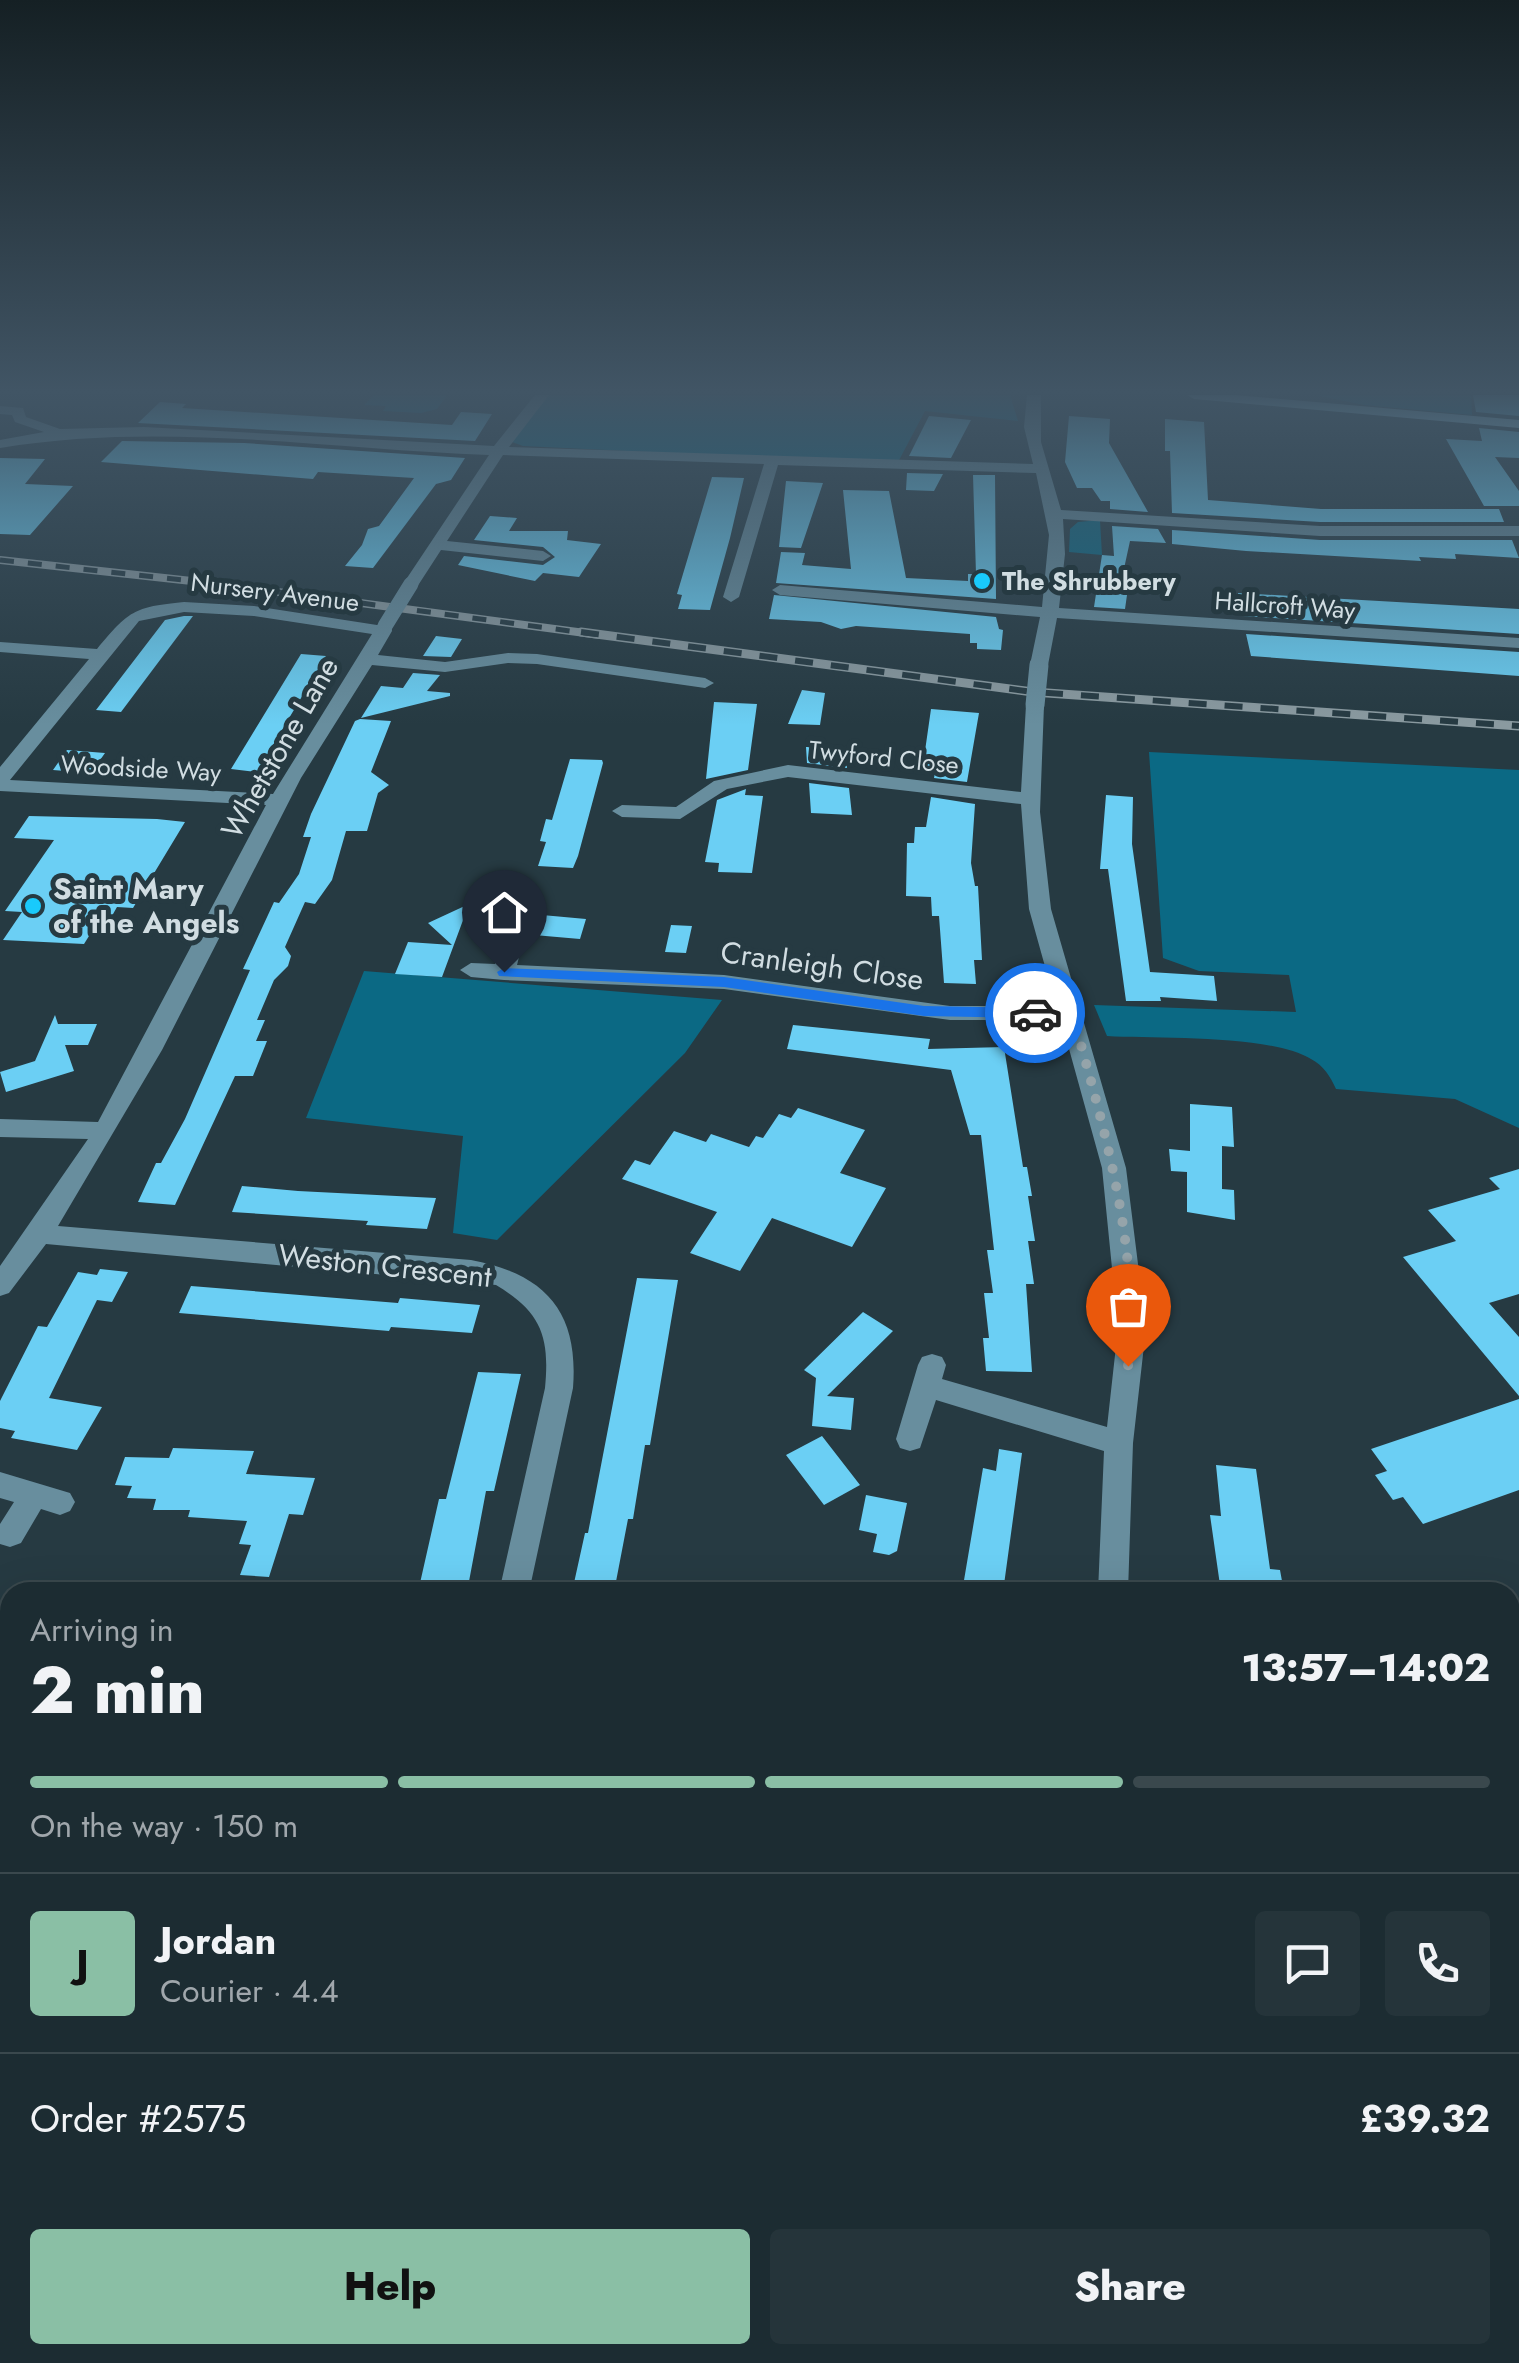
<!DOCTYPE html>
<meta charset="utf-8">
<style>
body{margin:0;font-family:Jost,sans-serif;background:#25343a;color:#f1f3f6;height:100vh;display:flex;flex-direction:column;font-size:38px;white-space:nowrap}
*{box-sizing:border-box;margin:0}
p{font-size:32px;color:#a0a7ac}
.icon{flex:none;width:55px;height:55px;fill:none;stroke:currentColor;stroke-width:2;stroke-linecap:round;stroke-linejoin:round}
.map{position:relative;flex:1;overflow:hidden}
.sheet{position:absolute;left:0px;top:1582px;width:1520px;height:782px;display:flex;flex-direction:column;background:#1c2c32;border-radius:30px 30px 0 0;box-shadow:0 10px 40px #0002,0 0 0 2px #3a484d}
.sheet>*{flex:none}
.pin{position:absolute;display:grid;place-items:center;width:85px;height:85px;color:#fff;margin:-102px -42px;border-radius:50% 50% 50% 0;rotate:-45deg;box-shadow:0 0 10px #0007}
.pin .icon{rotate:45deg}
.courier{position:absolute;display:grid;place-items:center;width:100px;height:100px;margin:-50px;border:8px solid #1a73e8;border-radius:50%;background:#fff;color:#222;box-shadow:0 2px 12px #0007}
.headline em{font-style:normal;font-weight:800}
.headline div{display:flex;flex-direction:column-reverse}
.headline{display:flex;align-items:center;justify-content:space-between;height:170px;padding:0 30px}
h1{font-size:65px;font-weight:800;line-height:75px}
.bar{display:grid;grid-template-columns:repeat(4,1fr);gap:15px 10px;align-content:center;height:120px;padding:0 30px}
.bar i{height:12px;border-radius:8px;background:#3a484d}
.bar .selected{background:#8abfa5}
.bar p{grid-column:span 4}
.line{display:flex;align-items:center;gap:25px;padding:0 30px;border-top:2px solid #3a484d}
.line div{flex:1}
.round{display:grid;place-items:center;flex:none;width:105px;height:105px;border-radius:10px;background:#25343a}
.button{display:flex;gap:20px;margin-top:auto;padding:20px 30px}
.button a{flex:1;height:115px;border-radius:10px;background:#8abfa5;color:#111;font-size:40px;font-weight:800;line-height:115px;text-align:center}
.button a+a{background:#25343a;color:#f1f3f6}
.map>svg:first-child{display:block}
.green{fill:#0b6984}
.building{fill:#6bcff4}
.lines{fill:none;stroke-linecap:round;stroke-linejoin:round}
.minor{fill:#688e9e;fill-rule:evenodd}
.major{fill:#a4e3fd;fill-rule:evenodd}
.rail-far1-casing{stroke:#8a9aa0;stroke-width:8}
.rail-casing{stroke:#8a9aa0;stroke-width:9}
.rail-far1{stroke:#263a42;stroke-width:5;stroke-dasharray:14;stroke-linecap:butt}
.rail{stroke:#263a42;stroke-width:6;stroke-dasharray:18;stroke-linecap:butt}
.minor-bridge-far1{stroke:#688e9e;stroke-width:15}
.minor-bridge{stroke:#688e9e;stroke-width:19}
.route{fill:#1a73e8}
.done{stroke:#95a4aa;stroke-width:10;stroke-dasharray:0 18}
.poi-dot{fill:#19cafc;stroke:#263a42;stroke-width:4}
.labels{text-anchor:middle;stroke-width:10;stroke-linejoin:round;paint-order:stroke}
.far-poi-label{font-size:25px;font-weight:bold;fill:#d1dde2;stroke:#263a42;text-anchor:start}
.far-street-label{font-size:25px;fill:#d1dde2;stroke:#263a42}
.street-label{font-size:30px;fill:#d1dde2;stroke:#263a42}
.poi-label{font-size:30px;font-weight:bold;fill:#d1dde2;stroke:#263a42;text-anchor:start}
</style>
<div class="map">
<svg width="1519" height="2363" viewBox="0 0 1519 2363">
<rect width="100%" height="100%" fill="#263a42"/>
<!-- green -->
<path class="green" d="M374,395H447L437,409L421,413L383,411L386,406L364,405Z
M548,395H1010L1018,421L925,411L897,464L523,446L512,442Z
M1315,395H1471L1472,415L1364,405Z
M1100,520L1102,555L1069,552L1070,529L1078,522Z
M1149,752L1519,770V1128L1455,1099L1336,1089C1330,1076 1324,1066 1311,1059C1269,1034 1158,1039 1107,1036L1094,1005L1296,1012L1289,975L1199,971L1163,958Z
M364,971L722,1000L685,1053L497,1240L453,1233L463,1136L306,1118Z"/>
<!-- building -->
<path class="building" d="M1473,395H1519V416L1476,412Z
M160,402L186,404L182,408L452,425L461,412L492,414L475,441L138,423Z
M929,416L971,420L951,458L909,456Z
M1069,416L1110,419L1109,443L1148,512L1110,509V501H1101L1092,488H1077L1065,462Z
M1165,419L1204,422L1208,500L1321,509H1499L1504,522H1320L1172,513L1170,451H1165Z
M1479,428L1519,432V458L1495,457L1519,491V506H1484L1446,439L1482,441Z
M122,441L244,443L465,458L451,480L436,484L373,568L345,566L362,545L368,529L379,526L414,478L318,472L313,479L101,462Z
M0,458L45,459L25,484L73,486L30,535L0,534Z
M907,473L943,474L934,491L906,490Z
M973,475H995L996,599L776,583L781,552L805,553L802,565L851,569L843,490L889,491L906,578L968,581V574H976Z
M712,477L744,478L730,538L710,610L678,609L682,595L677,594Z
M786,481L823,483L801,548L779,547Z
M490,516L517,518L509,531H568L567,540L601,544L579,577L543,573L535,581L458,565L464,556L543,565L555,557L543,547L474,540Z
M1112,526L1158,529L1166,543L1130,541L1120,587L1128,588L1125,609L1094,607L1102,555L1114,556Z
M1172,530L1320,540H1512L1519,558L1455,554L1456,559L1419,557L1421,561L1246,551L1172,544Z
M1238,593L1519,609V634L1243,616Z
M774,595L996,617L999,629L1003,630L1001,650L977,649V643H970V634L856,626L841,629L821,622L769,619Z
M184,616H193L121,712L96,710L165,620Z
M1246,634L1519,652V676L1251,656Z
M436,636L462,639L451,657L423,656Z
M301,654L326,656L257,772L231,769Z
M413,673L440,675L427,691L450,693V696L361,718L381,686L403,688Z
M802,690L825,693L820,725L788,724Z
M714,702L757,704L748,770L706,779Z
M931,709L979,713L967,782L934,778L935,773L922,772Z
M360,719L391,721L371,772L389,785L378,793L367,831H346L332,880L315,904L305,902L285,947L291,956L288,966L274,980L257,1020H265L256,1041H267L253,1076H235L175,1205L138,1202L156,1163H161L185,1119L250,970L243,969L274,902L279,903L299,874L311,837H303L311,814L355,721Z
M806,747H845L847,768L807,763Z
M67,750L105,753L91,773L53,770Z
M570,759L602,760L603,763L578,856L573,868L538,866L546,842L540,841L546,819L552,820Z
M809,783L849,788L852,815L811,813Z
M746,789L745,795L763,796L752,873L718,872L719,863L705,862L717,800Z
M1106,795L1133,797L1132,844L1150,972L1214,976L1217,1001L1160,997L1161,1001H1126L1108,869H1100Z
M931,797L975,804L971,863L975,886H978L982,960H974L976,984L944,983L939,916H932L931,897L906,896L907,843H914L915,827H926Z
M29,816L157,819L185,822L133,908L117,907L100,937L89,936L84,944L3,940L22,912L5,911L54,840L14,838Z
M469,904L442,977L395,974L408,942L452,945L428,923Z
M542,915L586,919L580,939L534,935Z
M671,925L692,926L686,953L665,952Z
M55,1015L58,1024H97L88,1045H65L74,1071L6,1092L0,1072L35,1061Z
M793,1025L930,1039L928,1049L1004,1047L1023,1167H1027L1032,1196H1028L1035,1241H1028L1034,1284H1026L1032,1372L986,1371L983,1338H989L984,1293H993L987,1250H994L989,1206L981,1135H970L951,1070L787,1049Z
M1190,1104L1232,1107L1234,1147L1222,1146V1189L1234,1190L1235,1220L1187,1212V1172L1171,1171L1169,1149L1190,1151Z
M798,1108L865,1130L840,1173L886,1188L852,1247L772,1218L740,1271L690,1253L717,1212L622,1179L635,1160L650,1165L674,1131L706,1142L711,1134L749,1147L756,1136L763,1138L779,1114L791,1118Z
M1519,1169V1294L1489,1303L1519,1337V1396L1403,1257L1456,1241L1428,1210L1500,1189L1489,1178Z
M242,1186L298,1191L436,1198L427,1229L366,1225L368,1221L232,1212Z
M100,1269L128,1272L112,1302L97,1300L49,1398L102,1407L77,1450L11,1438L15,1431L0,1428V1401L38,1326L47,1327L78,1272L97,1275Z
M637,1278L678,1280L650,1445H645L633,1519H628L614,1592H572L585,1533H588Z
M191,1286L398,1303L400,1298L480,1305L472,1333L391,1327L389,1331L179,1313Z
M863,1312L893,1331L827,1396L854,1398L851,1430L812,1426L816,1378L804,1370Z
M478,1372L521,1374L494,1491H486L467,1592H418L439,1499H446Z
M1519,1399V1490L1423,1524L1403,1497L1393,1500L1375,1475L1387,1471L1371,1449Z
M822,1436L860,1485L824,1505L786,1455Z
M173,1448L254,1451L246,1474L315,1478L303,1515L289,1514L269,1577L240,1575L251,1545L239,1544L247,1521L188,1517L190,1510H153L156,1499L127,1498L132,1486L115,1485L125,1457L169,1458Z
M999,1449L1022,1453L1003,1592H962L983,1468L996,1471Z
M1216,1465L1256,1469L1270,1569L1280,1570L1284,1592H1221L1210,1515L1221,1516Z
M866,1495L907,1503L897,1551L889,1555L873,1552L877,1534L859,1530Z"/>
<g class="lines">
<!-- minor -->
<path class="minor" d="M535,395H549L509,447L1033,464L1024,427L1027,395H1041V442L1061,510L1320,526H1519V536H1320L1063,519L1065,554L1059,608L1519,638V648L1057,618L1048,665L1039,670L1030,665L1040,617L780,595L772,590L780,585L1042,607L1049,535L1036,473L778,465L739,597L731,602L723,597L764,464L503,455L447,541L543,551L551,556L543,561L441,550L417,587L411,589L403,584L489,455C326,449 161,421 0,448V440L44,432L15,422L12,415L0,414V406L23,408L26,417L60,429L144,427L494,446Z
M184,602L254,606L377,625L391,622L392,631L378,655L445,662L508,653L537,654L705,678L714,683L705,688L537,664L508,663L445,672L372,665L301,778L162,1050L58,1226L471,1260C545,1274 579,1311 573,1388L529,1592H499L545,1388C550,1336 541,1312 496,1285L46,1244L9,1293L0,1296V1266L88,1139L0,1137V1119L98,1122L266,805L0,791V767L89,659L0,652V642L97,649C129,611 133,607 184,602ZM184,612L254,616L372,634L273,794L10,780L139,621Z
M1035,700L1044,705L1040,812L1051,909L1126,1168L1146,1328L1133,1443L1128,1592H1098L1104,1451L936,1400L920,1448L910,1451L900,1448L896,1439L918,1365L922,1357L932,1354L942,1357L946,1365L942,1379L1107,1427L1118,1328L1102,1168L1061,1020H950L724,989L504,980L471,977L460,970L471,963L495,964L500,945L511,938L522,945L517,965L724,975L950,1006H1056L1029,909L1021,804L788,777L727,789L680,819L622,817L612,811L622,805L676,807L714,781L788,765L1021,792L1026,705Z
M0,1472L70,1493L75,1502L70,1511L60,1515L41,1509L21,1543L10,1547L0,1544V1524L14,1502L0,1498Z
M1510,1718L1519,1719V1751L1510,1750Z
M1510,2035L1519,2039V2101L1510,2097Z
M0,2082L10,2084V2122L0,2120Z
M1519,2253V2293L1510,2295V2255Z
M17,2355H59L56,2363H14Z
M1047,2355H1089L1090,2363H1048Z"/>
<!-- major -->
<path class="major" d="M1187,395H1236L1519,420V428L1194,399Z"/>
<defs>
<path id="rail-far1" d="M0,560L219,584L600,635"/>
<path id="rail" d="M581,632L1033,692L1519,726"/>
</defs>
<!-- rail-far1 casing -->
<use href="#rail-far1" class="rail-far1-casing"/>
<!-- rail casing -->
<use href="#rail" class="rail-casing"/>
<!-- rail-far1 -->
<use href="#rail-far1" class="rail-far1"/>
<!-- rail -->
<use href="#rail" class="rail"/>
<!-- minor-bridge-far1 -->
<path class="minor-bridge-far1" d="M385,626L411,584"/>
<!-- minor-bridge -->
<path class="minor-bridge" d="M1035,705L1039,665"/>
</g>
<!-- sky -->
<linearGradient id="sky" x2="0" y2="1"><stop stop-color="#152024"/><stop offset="0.54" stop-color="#415565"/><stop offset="1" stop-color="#415565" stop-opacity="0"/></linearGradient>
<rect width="1519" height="725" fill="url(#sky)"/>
<!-- route -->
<path class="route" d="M504,968L724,977L924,1006L1035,1008L1042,1013L1035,1018L924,1016L724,987L499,976L497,972Z"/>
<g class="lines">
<!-- done -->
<path class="done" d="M1035,1013H1072C1103,1123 1141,1252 1128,1366"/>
</g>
<!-- markers -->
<g class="poi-dot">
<circle cx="982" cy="581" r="10"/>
<circle cx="33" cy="906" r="10"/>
</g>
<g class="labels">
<!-- far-poi labels -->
<g class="far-poi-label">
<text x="1002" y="590">The Shrubbery</text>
</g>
<!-- far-street labels -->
<g class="far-street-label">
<text transform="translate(275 592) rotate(7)" y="9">Nursery Avenue</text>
<text transform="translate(1285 605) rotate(4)" y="9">Hallcroft Way</text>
<text transform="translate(884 757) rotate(6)" y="9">Twyford Close</text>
<text transform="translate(141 768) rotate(3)" y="9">Woodside Way</text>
</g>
<!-- street labels -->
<g class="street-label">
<text transform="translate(280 748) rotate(-60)" y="10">Whetstone Lane</text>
<text transform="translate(822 966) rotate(8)" y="10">Cranleigh Close</text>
<text transform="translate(385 1266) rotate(6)" y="10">Weston Crescent</text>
</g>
<!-- poi labels -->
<g class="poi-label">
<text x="53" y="899">Saint Mary<tspan x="53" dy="34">of the Angels</tspan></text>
</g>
</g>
</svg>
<div class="pin" style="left:1128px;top:1366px;background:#ea580c"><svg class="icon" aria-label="bag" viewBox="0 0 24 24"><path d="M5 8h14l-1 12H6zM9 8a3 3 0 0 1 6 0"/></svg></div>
<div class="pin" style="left:504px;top:972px;background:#1f2937"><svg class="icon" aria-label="home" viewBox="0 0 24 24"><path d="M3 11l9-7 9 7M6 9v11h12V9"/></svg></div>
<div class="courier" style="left:1035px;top:1013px"><svg class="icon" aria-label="car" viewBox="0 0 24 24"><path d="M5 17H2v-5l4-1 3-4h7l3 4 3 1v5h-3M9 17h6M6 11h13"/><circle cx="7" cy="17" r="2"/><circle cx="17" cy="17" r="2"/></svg></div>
<section class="sheet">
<div class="headline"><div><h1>2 min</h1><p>Arriving in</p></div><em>13:57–14:02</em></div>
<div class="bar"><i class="selected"></i><i class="selected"></i><i class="selected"></i><i></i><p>On the way · 150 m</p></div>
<div class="line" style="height:180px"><b class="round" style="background:#8abfa5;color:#111">J</b><div><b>Jordan</b><p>Courier · 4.4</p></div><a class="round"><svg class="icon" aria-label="chat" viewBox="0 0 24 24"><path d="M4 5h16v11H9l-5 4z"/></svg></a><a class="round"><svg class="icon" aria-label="phone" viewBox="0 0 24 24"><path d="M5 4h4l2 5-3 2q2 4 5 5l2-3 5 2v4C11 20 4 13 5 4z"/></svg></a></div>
<div class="line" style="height:130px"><div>Order #2575</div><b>£39.32</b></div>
<div class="button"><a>Help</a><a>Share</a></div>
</section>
</div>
